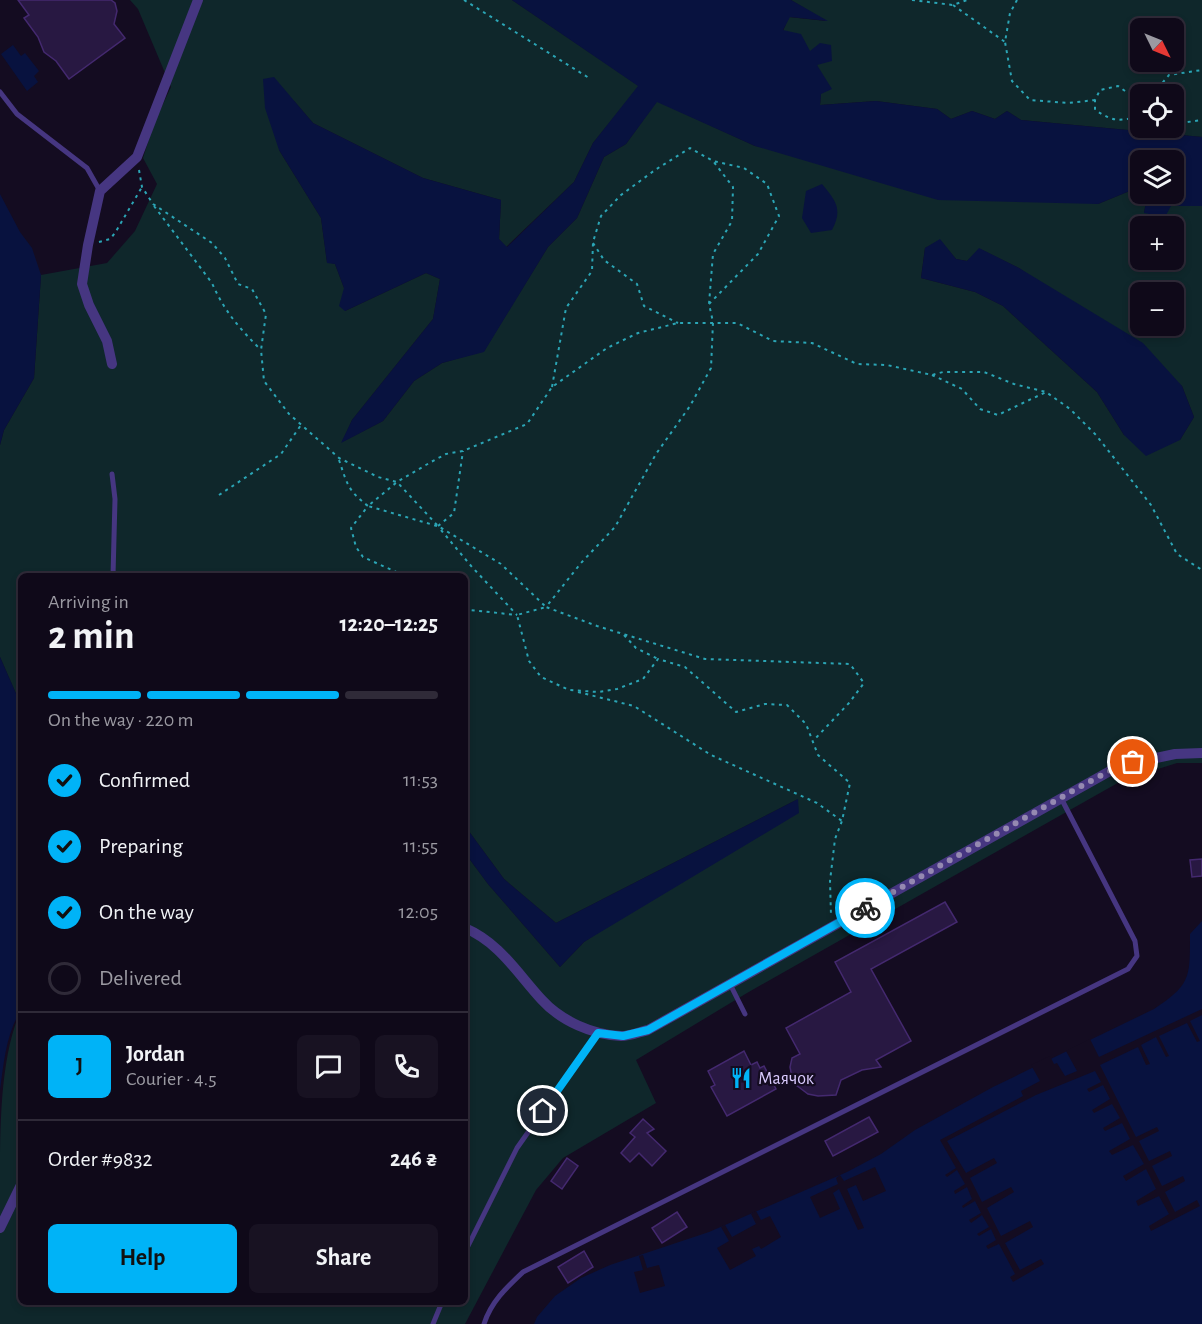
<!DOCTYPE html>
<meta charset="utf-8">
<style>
body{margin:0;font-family:"Alegreya Sans",sans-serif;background:#181222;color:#f1f3f6;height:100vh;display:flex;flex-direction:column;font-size:22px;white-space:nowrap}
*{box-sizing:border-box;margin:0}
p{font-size:20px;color:#9b9aa2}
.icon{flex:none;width:33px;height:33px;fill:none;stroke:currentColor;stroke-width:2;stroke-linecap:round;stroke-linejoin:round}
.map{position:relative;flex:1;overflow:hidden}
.side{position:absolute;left:18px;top:573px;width:450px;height:732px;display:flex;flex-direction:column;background:#0f0919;border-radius:9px;box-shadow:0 3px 9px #0003,0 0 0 2px #2f2a38}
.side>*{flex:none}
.needle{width:39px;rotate:133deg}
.fabs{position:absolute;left:1130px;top:18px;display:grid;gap:12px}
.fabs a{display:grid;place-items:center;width:54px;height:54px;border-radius:9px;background:#0f0919;box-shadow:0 3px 9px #0003,0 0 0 2px #2f2a38;font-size:30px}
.pin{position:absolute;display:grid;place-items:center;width:51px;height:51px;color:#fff;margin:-26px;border:3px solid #fff;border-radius:50%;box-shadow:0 2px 6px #0007}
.courier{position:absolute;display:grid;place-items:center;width:60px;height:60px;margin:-30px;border:4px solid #00b3f7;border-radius:50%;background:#fff;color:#222;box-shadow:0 2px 8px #0007}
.head em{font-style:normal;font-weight:700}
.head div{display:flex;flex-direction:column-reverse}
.head{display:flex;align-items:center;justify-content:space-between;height:102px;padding:0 30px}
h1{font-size:39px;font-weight:700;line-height:45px}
.bar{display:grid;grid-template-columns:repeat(4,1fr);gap:9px 6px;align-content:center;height:72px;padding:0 30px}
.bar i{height:8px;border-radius:4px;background:#2f2a38}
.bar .active{background:#00b3f7}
.bar p{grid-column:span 4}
.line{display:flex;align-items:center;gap:15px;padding:0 30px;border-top:2px solid #2f2a38}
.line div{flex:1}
.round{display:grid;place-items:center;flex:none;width:63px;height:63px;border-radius:9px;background:#181222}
ol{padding:0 30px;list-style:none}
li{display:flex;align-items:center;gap:18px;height:66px}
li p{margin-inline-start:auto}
li .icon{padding:6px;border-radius:50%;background:#00b3f7;color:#111;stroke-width:4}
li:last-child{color:#9b9aa2}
li i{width:33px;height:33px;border:3px solid #2f2a38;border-radius:50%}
.cta{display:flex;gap:12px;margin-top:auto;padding:12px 30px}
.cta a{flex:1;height:69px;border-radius:9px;background:#00b3f7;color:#111;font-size:24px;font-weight:700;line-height:69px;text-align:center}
.cta a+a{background:#181222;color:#f1f3f6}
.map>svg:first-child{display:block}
.green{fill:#0f272b;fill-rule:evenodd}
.water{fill:#08123f;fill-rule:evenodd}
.pier{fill:#140c21}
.building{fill:#281842;stroke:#44296f;stroke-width:1.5}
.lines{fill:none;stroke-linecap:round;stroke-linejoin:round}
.path{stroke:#2ba5b5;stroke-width:2;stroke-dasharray:3 4.5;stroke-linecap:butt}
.service{stroke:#463681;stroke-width:5}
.minor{stroke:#463681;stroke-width:10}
.done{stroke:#9589b1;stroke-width:6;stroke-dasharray:0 10.8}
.route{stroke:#00b3f7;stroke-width:8}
.labels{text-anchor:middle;stroke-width:4.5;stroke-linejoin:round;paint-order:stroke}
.poi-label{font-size:18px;fill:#dbccff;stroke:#140c21;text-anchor:start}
</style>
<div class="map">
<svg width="1202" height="1324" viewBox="0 0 1202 1324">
<rect width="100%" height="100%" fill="#140c21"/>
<!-- green -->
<path class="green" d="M130,0H512L639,86L593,143L574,182L506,247L499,239L501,200L423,178L313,123L294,101L279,150L321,218L327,262L335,264L344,288L345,311L426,273L440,279L433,319L352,420L342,442L383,421L414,381L442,363L484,351L548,247L577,218L604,157L626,144L657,101L755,146L1098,204L1132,190L1147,197L1144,213L1171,206H1202V763H1177L1123,780L747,993L636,1060L656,1103L563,1158L536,1190L465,1324H0C0,1276 0,1229 0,1181C0,1128 0,1056 21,1010V1302H465V853L488,884L560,967L584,942L798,799L556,923L504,879L465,826V576H21V705L0,657V445L4,430L34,378L41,275L107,263L135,231L157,184L143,158L154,123L171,87L138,9ZM1140,226H1173V260H1140ZM940,240L956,259L967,261L980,249L1019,268L1182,386L1194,417L1180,440L1124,435L1097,392L1003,306L975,292L921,278L925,248ZM1140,292H1173V326H1140Z
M791,0H1202V137L1021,120L1007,111L995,119L972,111L951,119L937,109L876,101L820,105C822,89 821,65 810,52C804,44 791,37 783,31L789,17L826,21ZM1140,28H1173V62H1140ZM1140,94H1173V128H1140Z"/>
<!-- water -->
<path class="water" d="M512,0H791L828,21L790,17L783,30L801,34L810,51L820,43L831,45L832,61L817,65L832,89L821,94L820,105L876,101L937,109L951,119L972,111L995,119L1007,111L1021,120L1202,137V206H1171L1165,217L1144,213L1147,197L1132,190L1098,204L938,200L755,146L657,102L626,144L604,157L577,218L548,247L484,352L442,363L414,381L383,421L341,443L352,420L433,319L440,279L426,273L345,311L339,306L344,288L335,264L327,263L321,218L279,150L265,108L263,79L274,77L313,123L423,178L501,200L499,239L507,247L574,182L593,143L638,86ZM1173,160V194H1140V160Z
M13,45L21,56L25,53L39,71L34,76L38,82L27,91L1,54Z
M822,184C836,201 843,209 832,230L811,233L802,218L806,191Z
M0,194L20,232L32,248L41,275L34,378L4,430L0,445Z
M940,239L956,259L967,261L979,248L1019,268L1143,343L1182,386L1194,417L1180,440L1146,456L1124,435L1097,392L1003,306L975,292L921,278L925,248Z
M0,657L21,705V1010C6,1034 4,1062 0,1090Z
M798,799L799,813L584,942L560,967L488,884L465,853V826L504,879L556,923Z
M1202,921V1324H534L537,1317L555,1296L581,1278L610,1265L709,1232L847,1172L881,1154L915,1130L993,1087L1154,1009C1191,985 1190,977 1190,934Z"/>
<!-- pier -->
<path class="pier" d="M1202,1009V1015L1190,1021L1200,1041L1197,1042L1187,1023L1159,1036L1169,1056L1166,1057L1156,1037L1141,1045L1150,1064L1146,1065L1138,1047L1100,1065L1136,1137L1157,1127L1159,1131L1139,1141L1149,1161L1170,1151L1172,1156L1152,1166L1162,1186L1183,1176L1185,1181L1165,1192L1175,1212L1197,1200L1200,1206L1151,1231L1149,1226L1169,1214L1159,1196L1138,1206L1136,1201L1156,1189L1146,1169L1126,1181L1123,1176L1144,1164L1133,1145L1112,1155L1109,1151L1130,1139L1122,1123L1105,1131L1103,1128L1120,1118L1112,1104L1094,1113L1092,1110L1110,1099L1103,1085L1089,1092L1087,1089L1101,1082L1095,1071L1036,1095L947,1141L966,1173L994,1158L997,1163L970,1178L982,1202L1011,1187L1014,1192L987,1208L1001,1236L1030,1221L1033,1227L1005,1243L1020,1270L1041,1259L1044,1264L1013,1282L1010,1277L1015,1274L999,1244L988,1249L986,1246L996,1240L991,1229L979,1236L977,1234L989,1227L982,1215L971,1223L969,1220L981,1213L975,1201L963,1208L962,1206L972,1199L967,1187L955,1194L954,1191L965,1184L957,1170L947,1177L945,1175L956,1168L940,1140L1023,1096L1021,1091L1040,1081L1031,1065L1050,1056L1054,1064L1057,1063L1065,1076L1077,1071L1066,1051L1090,1039L1099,1057Z
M875,1167L886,1191L863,1201L856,1185L847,1189L864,1228L858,1230L839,1189L833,1193L840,1209L820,1218L810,1197L838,1184L836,1178L840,1175L844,1181Z
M756,1211L761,1220L770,1216L781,1237L761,1249L759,1246L752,1249L756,1256L730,1270L717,1248L729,1241L721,1227L725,1225L732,1237L756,1224L751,1214Z
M643,1255L647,1268L659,1265L665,1286L640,1293L634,1272L643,1270L639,1256Z"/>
<!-- building -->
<path class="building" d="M18,0H111L115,3L117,11L114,24L125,38L69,79L56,61L44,52L38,37L24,18L29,15Z
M1202,859V876L1192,877L1190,860Z
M945,902L957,922L871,969L911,1041L876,1060L881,1067L862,1070L841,1080L836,1095L818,1096L808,1094L800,1088L793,1083L790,1067L792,1058L800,1054L786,1028L851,992L835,962Z
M744,1051L751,1065L757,1062L760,1068L764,1066L776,1089L727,1116L711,1087L715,1085L708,1071Z
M869,1117L878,1132L833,1156L825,1141Z
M643,1119L654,1129L647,1133L666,1151L652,1166L639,1153L630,1162L621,1153L635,1137L630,1133Z
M567,1158L578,1166L562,1189L551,1181Z
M677,1212L687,1227L662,1243L652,1228Z
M584,1251L593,1267L568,1283L558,1267Z"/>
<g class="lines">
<!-- path -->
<path class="path" d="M464,0L589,78
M912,0L953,5L967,0
M1017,0L1010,13L1005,42L1012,81L1030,100L1068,103L1095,100
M953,5L1005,42
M1153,94L1169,75L1202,70
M1140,107L1136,99L1118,86L1100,90L1095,100V110C1118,124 1116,119 1140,118
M1135,118L1140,113
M1173,121L1181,123L1202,120
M139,170L142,187L153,204L212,243L225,258L238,284L252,289L266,314L261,350L264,381L289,414L339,458L378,477L397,482L438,526L501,564L546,607L517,615L529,661L541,677L569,690L598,692L617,689L643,679L658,659L685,667L736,712L765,704L787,705L806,724L818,755L850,783L842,821L835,839L830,881L831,915
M154,206L212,283C224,311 240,329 261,350
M99,242L110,239L115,233L142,187
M593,243L604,260L637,284L644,306L678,323
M709,304L758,254L779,216L767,184L744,168L713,161
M932,375L962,389L980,409L998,415L1046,392
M552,387L566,308L592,271L593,242L601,216L621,195L655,170L690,148L713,161L733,187L732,221L713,254L709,304L713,322L711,368L690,406L656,454L615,527L581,563L546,607L597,626L705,659L850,664L864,683L849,703L813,741
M339,460C347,483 347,490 368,506L351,528L356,547L363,557L405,576
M219,495L281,454L301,425
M437,526L368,506L397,482L431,462L446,454L463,451L527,424L552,387L607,348L638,333L678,323H737L773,341L812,343L857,364L887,365L932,375L943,372H984L1014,384L1046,392L1070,409L1096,435L1151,505L1177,554L1202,570
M438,526L454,513L463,451
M441,530L472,567L517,615
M465,607L470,610L517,615
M624,635L636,648L658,659
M578,692L634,706L711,755L817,803L842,821"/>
<!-- service -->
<path class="service" d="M0,92L17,114L87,168L100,191
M112,474L115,499L113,576
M730,984L745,1014
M465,1252L517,1148L598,1033
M433,1324L442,1302
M484,1324C491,1302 506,1288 523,1272L1128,969L1137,956L1135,941L1061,798"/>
<!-- minor -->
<path class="minor" d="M112,364L107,341L89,305L82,284L88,245L100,191L137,157L198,0
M465,928C500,943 517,973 542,1000C561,1021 593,1035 621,1036C630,1036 639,1032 648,1030L1119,766L1175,754L1202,753
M0,1228L21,1185"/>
</g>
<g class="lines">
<!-- done -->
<path class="done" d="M865,908L1085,784L1119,766L1133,762"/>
<!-- route -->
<path class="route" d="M543,1111L598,1033L623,1036L648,1030L865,908"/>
</g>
<!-- icons -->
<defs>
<symbol id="restaurant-bare" viewBox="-9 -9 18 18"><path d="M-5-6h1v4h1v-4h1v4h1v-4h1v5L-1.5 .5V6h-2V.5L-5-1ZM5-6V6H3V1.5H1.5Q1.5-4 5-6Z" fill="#00b3f7" stroke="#140c21" stroke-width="2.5" paint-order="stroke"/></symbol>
</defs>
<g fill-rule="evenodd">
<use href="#restaurant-bare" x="726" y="1063" width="30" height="30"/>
</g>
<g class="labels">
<!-- poi labels -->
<g class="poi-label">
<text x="758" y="1084">Маячок</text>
</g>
</g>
</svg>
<div class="fabs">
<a><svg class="needle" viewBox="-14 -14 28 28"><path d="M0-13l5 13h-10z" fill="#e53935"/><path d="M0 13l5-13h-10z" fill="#9b9aa2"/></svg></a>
<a><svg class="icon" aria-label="locate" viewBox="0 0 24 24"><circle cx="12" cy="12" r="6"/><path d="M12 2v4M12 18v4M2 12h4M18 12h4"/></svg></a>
<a><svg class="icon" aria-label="layers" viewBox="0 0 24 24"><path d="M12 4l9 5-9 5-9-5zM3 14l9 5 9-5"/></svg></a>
<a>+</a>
<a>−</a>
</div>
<div class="pin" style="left:1133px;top:762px;background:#ea580c"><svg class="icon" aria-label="bag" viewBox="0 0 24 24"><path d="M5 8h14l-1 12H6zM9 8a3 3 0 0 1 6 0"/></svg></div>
<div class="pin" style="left:543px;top:1111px;background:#1f2937"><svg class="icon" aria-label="home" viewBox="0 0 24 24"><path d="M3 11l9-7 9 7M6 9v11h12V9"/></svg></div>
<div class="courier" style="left:865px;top:908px"><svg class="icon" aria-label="bike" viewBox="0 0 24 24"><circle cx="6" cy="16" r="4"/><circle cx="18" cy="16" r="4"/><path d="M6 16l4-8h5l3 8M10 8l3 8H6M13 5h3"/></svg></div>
<section class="side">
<div class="head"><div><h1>2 min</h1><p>Arriving in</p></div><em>12:20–12:25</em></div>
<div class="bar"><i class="active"></i><i class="active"></i><i class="active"></i><i></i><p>On the way · 220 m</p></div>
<ol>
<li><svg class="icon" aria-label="check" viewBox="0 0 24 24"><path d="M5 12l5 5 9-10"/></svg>Confirmed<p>11:53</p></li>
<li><svg class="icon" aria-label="check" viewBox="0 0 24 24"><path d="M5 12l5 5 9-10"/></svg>Preparing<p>11:55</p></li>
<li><svg class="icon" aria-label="check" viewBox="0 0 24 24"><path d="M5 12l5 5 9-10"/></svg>On the way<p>12:05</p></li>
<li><i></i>Delivered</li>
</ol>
<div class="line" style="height:108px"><b class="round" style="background:#00b3f7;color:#111">J</b><div><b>Jordan</b><p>Courier · 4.5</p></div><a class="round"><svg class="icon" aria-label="chat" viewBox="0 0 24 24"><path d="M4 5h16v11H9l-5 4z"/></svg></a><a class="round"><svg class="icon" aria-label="phone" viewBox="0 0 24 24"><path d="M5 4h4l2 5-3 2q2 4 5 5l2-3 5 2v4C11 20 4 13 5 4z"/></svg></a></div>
<div class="line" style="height:78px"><div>Order #9832</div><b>246 ₴</b></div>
<div class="cta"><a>Help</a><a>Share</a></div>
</section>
</div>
